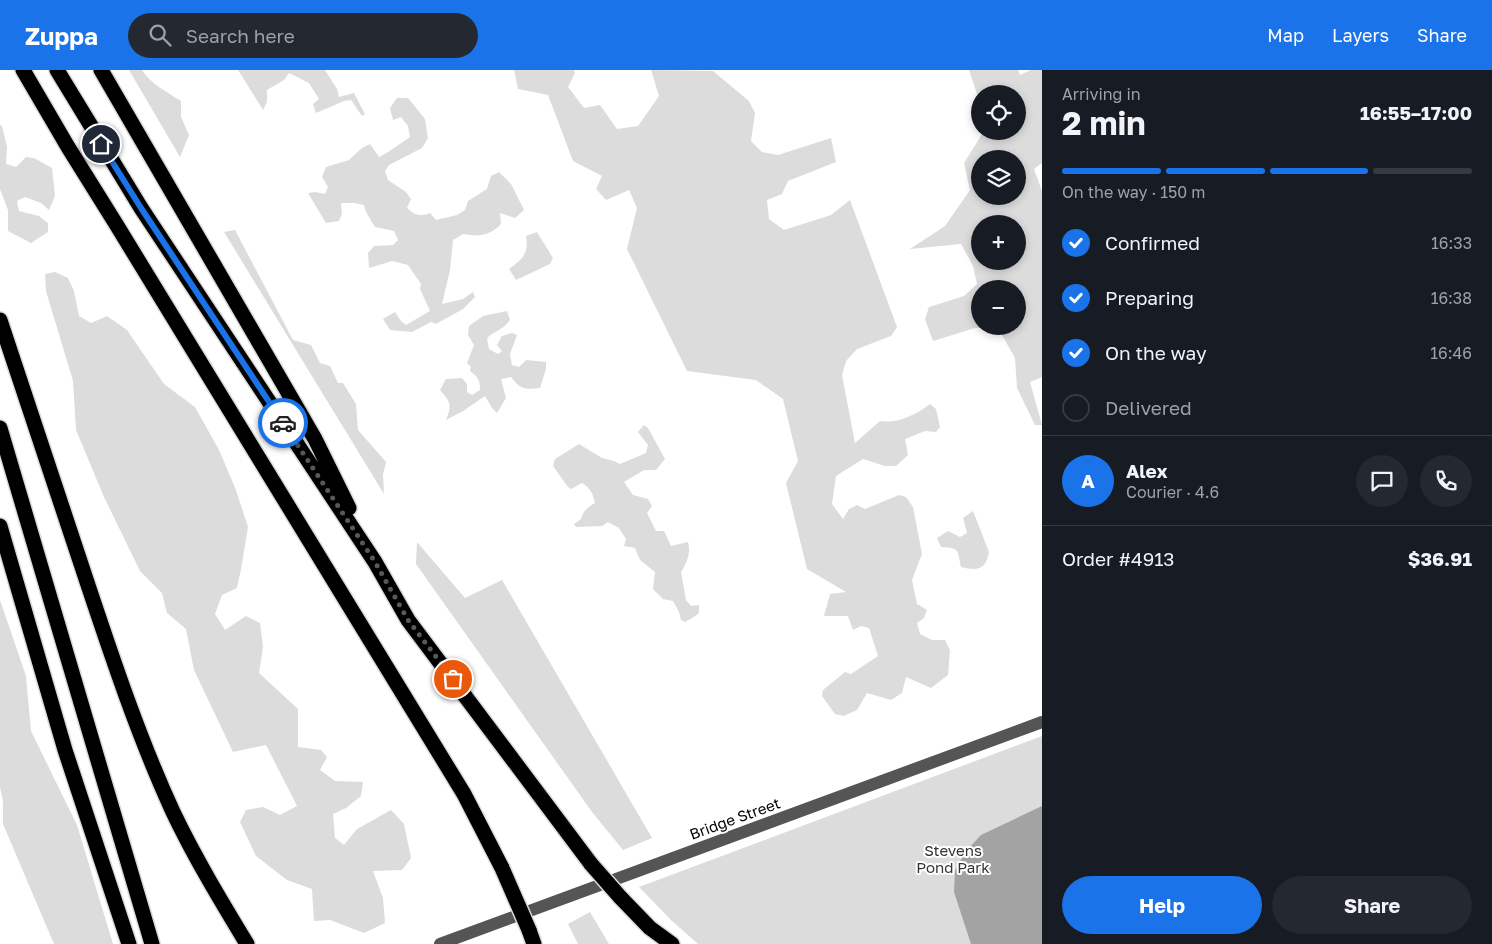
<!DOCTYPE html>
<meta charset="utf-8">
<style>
body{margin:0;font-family:"Golos Text",sans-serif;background:#242831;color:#f1f3f6;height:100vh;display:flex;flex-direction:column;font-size:19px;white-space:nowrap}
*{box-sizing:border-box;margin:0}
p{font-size:16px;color:#9ea1a6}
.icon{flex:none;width:28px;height:28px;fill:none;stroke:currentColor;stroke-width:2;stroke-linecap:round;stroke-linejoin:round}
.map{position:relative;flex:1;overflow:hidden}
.panel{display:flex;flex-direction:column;background:#171b24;width:450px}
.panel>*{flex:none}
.fabs{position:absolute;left:971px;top:15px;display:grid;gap:10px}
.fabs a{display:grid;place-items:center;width:55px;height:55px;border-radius:50%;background:#171b24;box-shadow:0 2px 8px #0003;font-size:25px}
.pin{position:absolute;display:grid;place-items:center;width:42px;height:42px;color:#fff;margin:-21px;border:2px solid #fff;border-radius:50%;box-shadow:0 1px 5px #0007}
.courier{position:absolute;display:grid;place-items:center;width:50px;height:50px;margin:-25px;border:4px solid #1a73e8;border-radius:50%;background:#fff;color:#222;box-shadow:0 1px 6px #0007}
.overview em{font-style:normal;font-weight:700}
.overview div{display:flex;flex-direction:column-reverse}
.overview{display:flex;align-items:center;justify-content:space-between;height:85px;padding:0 20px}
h1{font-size:32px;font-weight:700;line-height:38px}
.bar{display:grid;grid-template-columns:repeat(4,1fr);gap:8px 5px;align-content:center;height:60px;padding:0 20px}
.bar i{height:6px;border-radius:4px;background:#363941}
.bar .active{background:#1a73e8}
.bar p{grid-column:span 4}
.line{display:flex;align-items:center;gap:12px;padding:0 20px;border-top:1px solid #363941}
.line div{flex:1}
.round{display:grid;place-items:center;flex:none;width:52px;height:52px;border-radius:26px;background:#242831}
ol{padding:0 20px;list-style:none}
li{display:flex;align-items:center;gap:15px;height:55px}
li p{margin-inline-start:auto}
li .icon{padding:5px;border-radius:50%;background:#1a73e8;color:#fff;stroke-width:4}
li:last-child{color:#9ea1a6}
li i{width:28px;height:28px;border:2px solid #363941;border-radius:50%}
.cta{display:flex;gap:10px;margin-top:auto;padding:10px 20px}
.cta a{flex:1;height:58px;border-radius:30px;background:#1a73e8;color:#fff;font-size:20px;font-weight:700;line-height:58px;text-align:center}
.cta a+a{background:#242831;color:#f1f3f6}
header{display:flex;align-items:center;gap:30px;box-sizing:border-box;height:70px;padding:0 25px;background:#1a73e8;color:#fff}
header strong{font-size:24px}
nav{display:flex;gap:28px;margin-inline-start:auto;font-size:18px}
.search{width:350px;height:45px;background:#242831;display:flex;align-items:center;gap:12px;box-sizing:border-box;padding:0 18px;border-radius:28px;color:#9ea1a6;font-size:19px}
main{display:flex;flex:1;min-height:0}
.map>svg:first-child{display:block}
.green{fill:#dcdcdc;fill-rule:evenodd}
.water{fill:#a3a3a3}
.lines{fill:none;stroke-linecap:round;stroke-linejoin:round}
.highway-casing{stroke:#dbdbdb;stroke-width:18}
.minor{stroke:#555;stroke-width:12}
.highway{stroke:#000;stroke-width:15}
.highway-bridge-casing{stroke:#dbdbdb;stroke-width:18;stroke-linecap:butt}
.highway-bridge{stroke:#000;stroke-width:15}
.done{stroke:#595959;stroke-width:5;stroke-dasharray:0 9}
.route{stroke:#1a73e8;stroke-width:6}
.labels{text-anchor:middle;stroke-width:4;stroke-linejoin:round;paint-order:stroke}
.street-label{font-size:15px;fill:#000;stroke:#fff}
.park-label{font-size:15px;fill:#333;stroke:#fff}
</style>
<header>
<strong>Zuppa</strong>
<div class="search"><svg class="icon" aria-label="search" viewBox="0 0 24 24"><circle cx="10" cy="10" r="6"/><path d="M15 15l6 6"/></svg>Search here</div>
<nav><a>Map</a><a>Layers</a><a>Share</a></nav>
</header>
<main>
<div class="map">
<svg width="1042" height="874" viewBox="0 0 1042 874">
<rect width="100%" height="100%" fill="#fff"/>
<!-- green -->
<path class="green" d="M129,0H142C150,13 168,23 181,31V47L189,65L180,87Z
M238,0H325L337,19L339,27L354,23L365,44L362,46L351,30L344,31L316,43L313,34L319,29L309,13L289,3L284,10L267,20V32L263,40Z
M514,0H574L575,3L568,17L584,38L600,35L617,59L638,56L659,26L651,0L713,1L749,31L755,43L751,71L762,82L778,85L831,68L836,92L788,111L782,124L767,130L769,149L784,160L831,145L850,130L897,257L891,266L857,279L846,291L842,305L855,373L880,351C897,354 916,345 930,334L936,339L940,357L936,362L925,361L905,369L908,385L896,396H885L863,389L836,406L832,434L843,449L849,439L857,435L865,439L899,425L906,427L913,437L922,484L912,510L917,534L927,540L924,548L917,553L920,564L932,570H945L950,580L948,605L931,618L906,607L902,623L891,630L867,623L857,640L844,646L835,644L822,626L823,620L845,602L851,604L878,586L869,558L861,556L853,560L848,546H824L830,524L846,522L807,499L786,413L798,391L783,329L756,310L687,301L627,179L637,138L629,120L606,130L596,119L602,106L573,91L548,25L518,19Z
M969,0H1018L1020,5L1031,0H1042V93L1034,99L1042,121V307L1030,312L1042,355H1035L1017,318L1015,288L998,258H975L933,271L925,249L929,237L964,226L977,214L973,196L961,174L910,179L945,156L970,120L964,93L984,61H1018V24H980V33ZM980,89H1018V126H980ZM980,154H1018V191H980ZM980,219H1018V256H980Z
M397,28H408L425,49L428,68L422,78L389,95L385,101L388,110L406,122L411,129L407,138C414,145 420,147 430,143L436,150L457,145L465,140L468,131L487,119L491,106L499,102L511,114L524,140L515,148L500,143L501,154C490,166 478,167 463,164L453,170L450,200L442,234L463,229L473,222L475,227L463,239L436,254L431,252L412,262L390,260L383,249L395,242L401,251L406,255L430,241L420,219L421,214L408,195L392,191L369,198L368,183L374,176L393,175L398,170L394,161L375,157C371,150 366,144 364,135L354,133H341L342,144L339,151L326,153L308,123L315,122L325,124L328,117L322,107L326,97L349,90L362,78L370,74L379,87L388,82L410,67L408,56L401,47L393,50L390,38Z
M0,55L2,56L7,77L6,94L16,97L26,87L34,88L52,98L55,126L49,140L41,133L25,127L17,131L19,141L39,146L48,153V162L31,173L8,161V140L0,119Z
M235,160L293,270L311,275L320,293L330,296L338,313H343L356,334L358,360L386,392L383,405L384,424L224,162Z
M537,162L553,188L550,194L516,210L509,199C523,189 529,183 526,166Z
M55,202L68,208L74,221L79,246L91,253L107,246L127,260L164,314L195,337L219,380L236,420L248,457L241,499L237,518L222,525L215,544L225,560L246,546L260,553L263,577L259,603L298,639V677L321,680L327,687L320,700L335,711L363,712L361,726L346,738L333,744L335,768L344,775L357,759L391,740L404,754L411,788L402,800L373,801L383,828L385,853L364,863L330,850L314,851L312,819L287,810L256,786L240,752L246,740L263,737L280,745L297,736L266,675L233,682L194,600L186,559L167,543L162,523L140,501L104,427L76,360L73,311L46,221L45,204Z
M507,241L510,250C504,259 495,261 487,268L489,279L498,284L502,281L497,275L502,266L512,263L517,265L510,284L512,295L519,297L526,290L546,292V299L540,318C525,320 520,319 511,307L501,309L506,328L497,343L492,338L485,326L463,341L446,350C452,334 451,333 440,320L446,309L462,308L467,314V322L472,325L480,320C480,310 478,307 470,301L471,297L467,293L474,275L468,265L469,256L483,246Z
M644,355L648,358L665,389L656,400H644L624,412L633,425L648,429L652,436L647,443L656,461H664L671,476L688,472C691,483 687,493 681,502L686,530L691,536L699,535V543L694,547L685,552L681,550L679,542L673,531L663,529L653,519L655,502L640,490L635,478L624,476L626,469L619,458L608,452L602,456L576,457L574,454L581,449C582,442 589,436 595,433C593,423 590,418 582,413L571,419L568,417L553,396L555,389L579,374L602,388L614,391L620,394L646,383L648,375L638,362Z
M973,441L989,482C986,500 977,501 961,497C957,479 960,478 941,477L937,468L948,461L960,467L967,463L963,448Z
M417,472L465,528L502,510L652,768L623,780L592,742L416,494Z
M0,530L26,606L31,661L77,755L113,874H54L3,754V732L0,717Z
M1042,666V874H698L671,850L639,817Z
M590,842L609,874H578L568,854Z"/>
<!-- water -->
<path class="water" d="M1042,736V874H971L954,822L955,801L965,782L981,765Z"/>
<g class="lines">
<defs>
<path id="highway" d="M23,0L68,77L116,154L464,724L502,798
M57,0L141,138L375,492L408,550L591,794
M101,0L315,369L349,438
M0,250C29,337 58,425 87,512C113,590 139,668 173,742C195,788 221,831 247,874
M0,358L152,874
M0,456L65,680L129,874
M620,827L650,858L672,874
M529,860L534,874"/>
</defs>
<!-- highway casing -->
<use href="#highway" class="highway-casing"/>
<!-- minor -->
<path class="minor" d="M440,874L1042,652"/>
<!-- highway -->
<use href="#highway" class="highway"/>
<defs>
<path id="highway-bridge" d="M591,794L620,827
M502,798L529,860"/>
</defs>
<!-- highway-bridge casing -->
<use href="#highway-bridge" class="highway-bridge-casing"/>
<!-- highway-bridge -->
<use href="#highway-bridge" class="highway-bridge"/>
</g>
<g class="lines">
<!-- done -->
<path class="done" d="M283,353L375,492L408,550L453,609"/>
<!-- route -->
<path class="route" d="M101,74L141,138L283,353"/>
</g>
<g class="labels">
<!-- street labels -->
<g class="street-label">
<text transform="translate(735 749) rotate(-20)" y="5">Bridge Street</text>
</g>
<!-- park labels -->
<g class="park-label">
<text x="953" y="786">Stevens<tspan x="953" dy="17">Pond Park</tspan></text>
</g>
</g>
</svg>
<div class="fabs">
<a><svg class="icon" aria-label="locate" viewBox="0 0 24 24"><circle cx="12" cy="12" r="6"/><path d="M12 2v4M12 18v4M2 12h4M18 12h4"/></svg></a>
<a><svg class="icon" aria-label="layers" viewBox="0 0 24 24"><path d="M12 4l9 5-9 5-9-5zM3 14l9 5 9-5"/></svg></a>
<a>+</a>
<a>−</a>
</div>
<div class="pin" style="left:453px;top:609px;background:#ea580c"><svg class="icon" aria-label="bag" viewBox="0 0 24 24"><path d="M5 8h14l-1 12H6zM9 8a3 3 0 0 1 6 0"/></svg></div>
<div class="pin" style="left:101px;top:74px;background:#1f2937"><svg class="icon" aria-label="home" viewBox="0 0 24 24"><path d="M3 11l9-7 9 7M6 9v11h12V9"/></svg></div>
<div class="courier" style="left:283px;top:353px"><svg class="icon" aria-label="car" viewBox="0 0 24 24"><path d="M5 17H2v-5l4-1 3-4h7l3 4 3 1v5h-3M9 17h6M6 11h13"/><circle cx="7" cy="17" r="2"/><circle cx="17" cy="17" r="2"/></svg></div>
</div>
<section class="panel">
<div class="overview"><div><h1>2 min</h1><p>Arriving in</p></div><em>16:55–17:00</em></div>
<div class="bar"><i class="active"></i><i class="active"></i><i class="active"></i><i></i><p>On the way · 150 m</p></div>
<ol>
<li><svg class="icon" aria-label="check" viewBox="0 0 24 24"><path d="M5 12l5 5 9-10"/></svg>Confirmed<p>16:33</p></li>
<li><svg class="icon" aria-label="check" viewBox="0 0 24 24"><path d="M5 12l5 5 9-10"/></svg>Preparing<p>16:38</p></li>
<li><svg class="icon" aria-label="check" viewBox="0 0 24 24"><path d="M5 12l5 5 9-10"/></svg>On the way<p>16:46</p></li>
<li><i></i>Delivered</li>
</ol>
<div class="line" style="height:90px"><b class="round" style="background:#1a73e8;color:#fff">A</b><div><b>Alex</b><p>Courier · 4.6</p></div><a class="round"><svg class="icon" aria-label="chat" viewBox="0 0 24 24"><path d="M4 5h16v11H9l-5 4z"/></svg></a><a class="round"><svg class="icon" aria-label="phone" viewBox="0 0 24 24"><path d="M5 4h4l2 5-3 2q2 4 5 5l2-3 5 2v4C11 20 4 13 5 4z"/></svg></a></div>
<div class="line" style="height:65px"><div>Order #4913</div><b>$36.91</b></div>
<div class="cta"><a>Help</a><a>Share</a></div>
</section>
</main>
